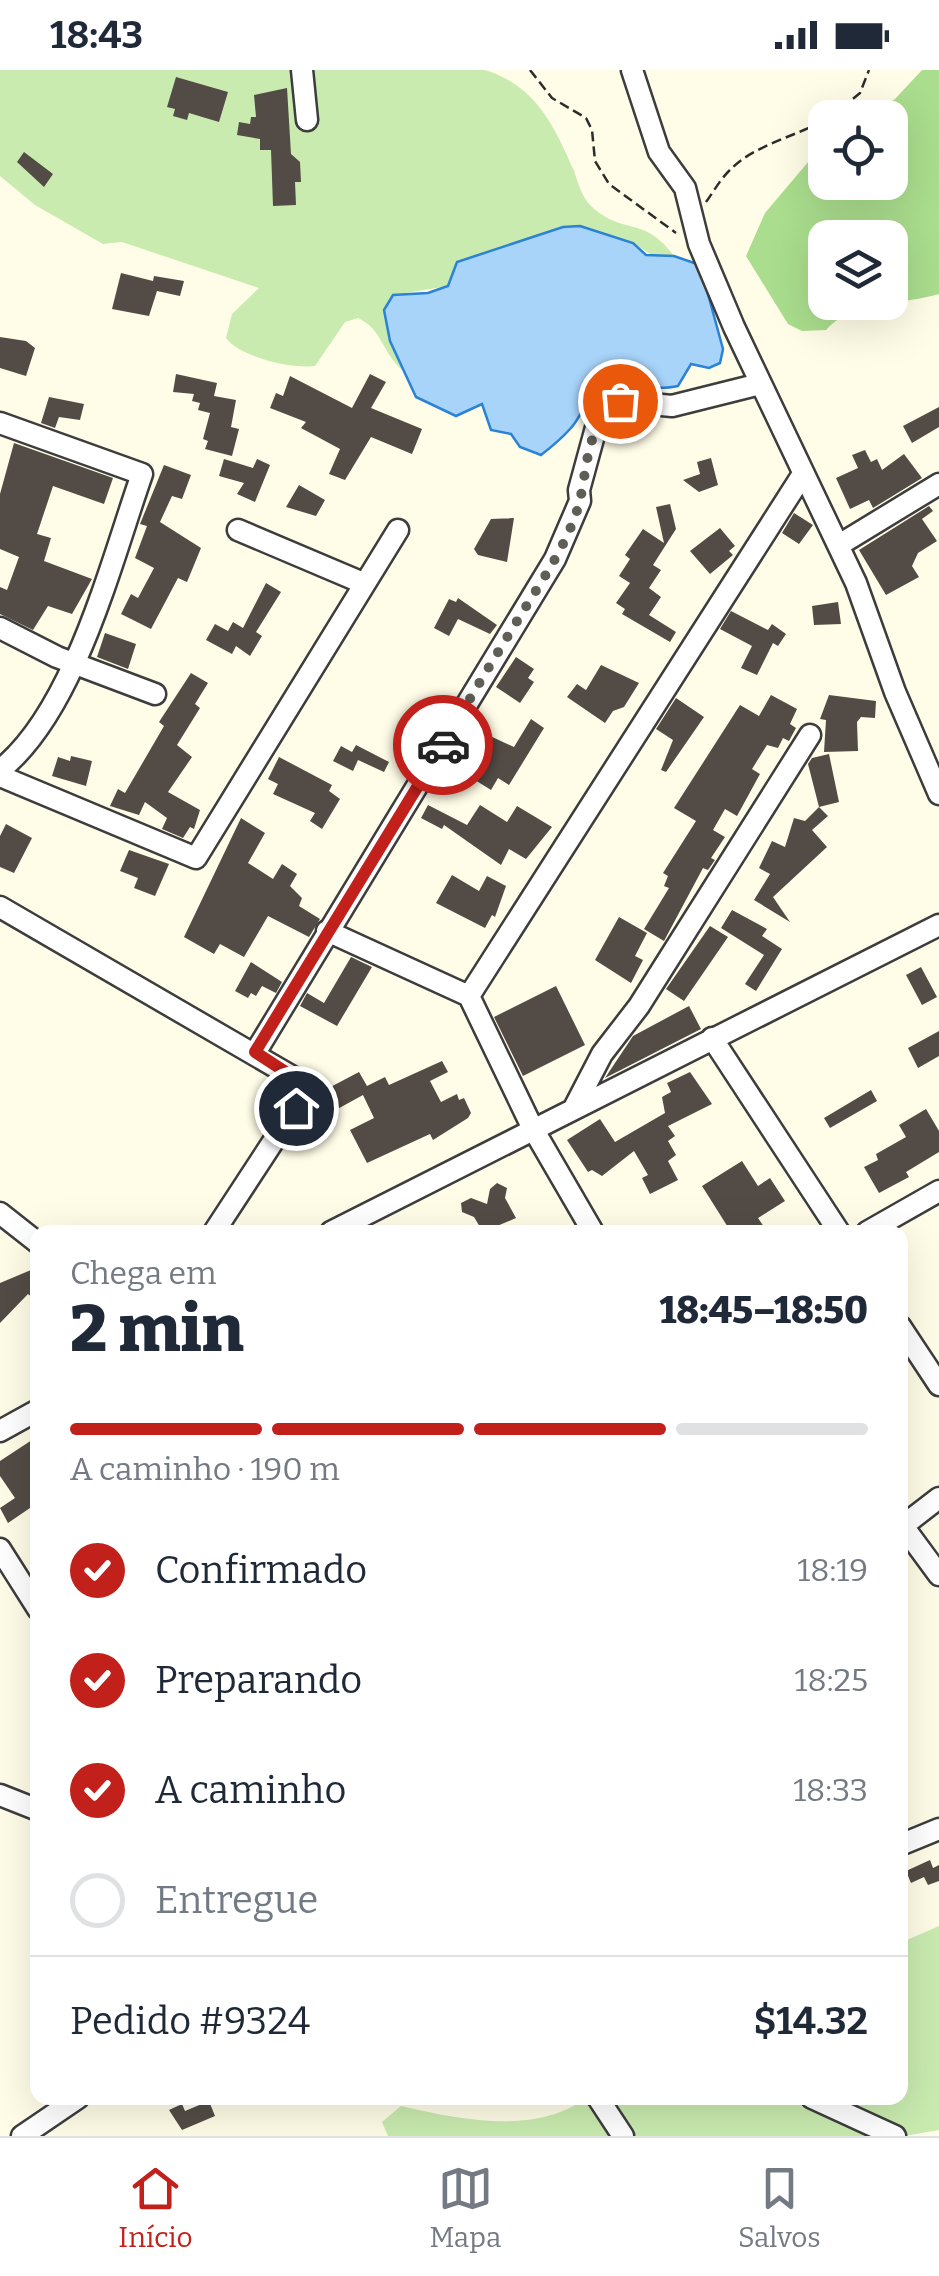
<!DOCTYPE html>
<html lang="pt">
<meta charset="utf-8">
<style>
body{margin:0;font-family:Bitter,serif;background:#f2f2f3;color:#1f2937;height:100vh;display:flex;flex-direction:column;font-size:38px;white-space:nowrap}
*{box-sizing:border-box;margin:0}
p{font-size:32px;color:#747a83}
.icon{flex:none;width:55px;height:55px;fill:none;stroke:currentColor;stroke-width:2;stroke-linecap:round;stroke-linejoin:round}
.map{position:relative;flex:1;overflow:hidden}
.panel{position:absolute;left:30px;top:1155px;width:878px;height:880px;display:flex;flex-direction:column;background:#fff;border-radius:20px;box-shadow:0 10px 40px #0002}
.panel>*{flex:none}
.fabs{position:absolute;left:808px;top:30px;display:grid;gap:20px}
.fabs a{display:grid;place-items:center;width:100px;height:100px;border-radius:20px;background:#fff;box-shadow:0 10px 40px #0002;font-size:50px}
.pin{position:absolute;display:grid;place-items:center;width:85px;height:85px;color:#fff;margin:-42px;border:5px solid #fff;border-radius:50%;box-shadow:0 2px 10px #0007}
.courier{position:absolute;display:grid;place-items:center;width:100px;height:100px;margin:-50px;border:8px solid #c1201b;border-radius:50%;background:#fff;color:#222;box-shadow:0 2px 12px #0007}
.overview em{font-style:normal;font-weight:800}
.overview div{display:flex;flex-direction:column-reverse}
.overview{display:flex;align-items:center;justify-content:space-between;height:170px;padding:0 40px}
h1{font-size:65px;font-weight:800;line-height:75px}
.bar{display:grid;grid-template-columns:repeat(4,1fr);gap:15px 10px;align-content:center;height:120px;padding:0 40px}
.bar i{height:12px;border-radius:8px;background:#e0e1e3}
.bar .on{background:#c1201b}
.bar p{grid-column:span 4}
.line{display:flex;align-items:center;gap:25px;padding:0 40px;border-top:2px solid #e0e1e3}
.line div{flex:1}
ol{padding:0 40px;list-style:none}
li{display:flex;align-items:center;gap:30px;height:110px}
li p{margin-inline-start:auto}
li .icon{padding:10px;border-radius:50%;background:#c1201b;color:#fff;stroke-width:4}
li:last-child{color:#747a83}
li i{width:55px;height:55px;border:5px solid #e0e1e3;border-radius:50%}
.status{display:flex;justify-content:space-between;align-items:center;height:70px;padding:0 50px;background:#fff;direction:ltr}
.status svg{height:28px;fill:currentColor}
.menu{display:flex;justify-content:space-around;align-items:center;height:140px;border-top:2px solid #e0e1e3;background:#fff;font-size:28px;color:#747a83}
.menu a{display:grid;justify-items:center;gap:5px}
.menu .on{color:#c1201b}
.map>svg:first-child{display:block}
.green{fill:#c9ebaf}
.forest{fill:#aadd8d;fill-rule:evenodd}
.water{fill:#a8d4fa;stroke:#2a83d5;stroke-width:2.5}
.building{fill:#534c46}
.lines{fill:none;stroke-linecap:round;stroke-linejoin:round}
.minor-casing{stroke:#3d3d3d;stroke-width:25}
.path{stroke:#2c2c2c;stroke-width:2.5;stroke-dasharray:10 5;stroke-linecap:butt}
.minor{stroke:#fff;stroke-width:20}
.done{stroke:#605f57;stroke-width:10;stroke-dasharray:0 18}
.route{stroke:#c1201b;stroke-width:12}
</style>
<div class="status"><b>18:43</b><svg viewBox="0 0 49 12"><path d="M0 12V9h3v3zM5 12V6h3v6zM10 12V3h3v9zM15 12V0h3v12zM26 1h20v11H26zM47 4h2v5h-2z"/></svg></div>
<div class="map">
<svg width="939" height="2066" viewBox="0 0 939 2066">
<rect width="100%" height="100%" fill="#fffce7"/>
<!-- green -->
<path class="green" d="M0,0H485C536,16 554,55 574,101C578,113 582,127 591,136C623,166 644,145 674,186L658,189L633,173L563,157L457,192L448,216L393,225L390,271L402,300C382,282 382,259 358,248L345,252L315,296C291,299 240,287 226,268L232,244L259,218L122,172L103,174L35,135L0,106Z
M939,1856V2060L904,2066H388L382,2052L401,2036C457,2049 535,2066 586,2028H900V1873Z"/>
<!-- forest -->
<path class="forest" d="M922,0H939V224C906,234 848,233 826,260L802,261L788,254L746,186L765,143L825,72V112H890V48L865,47L895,29ZM825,168H890V232H825Z"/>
<!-- water -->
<path class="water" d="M580,156L633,173L646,185L674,186L700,195L723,279L720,293L709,298L691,294L678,316C654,322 630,312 607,319C584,326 584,344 570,359C562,368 550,378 541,385L520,377L511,364L491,360L482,334L456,346L416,327L390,271L384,240L393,225L428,223L448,216L457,192L563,157Z"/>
<!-- building -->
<path class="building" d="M176,7L228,22L219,52L189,43L187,50L173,46L175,39L167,37Z
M287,18L291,84L300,92L301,112H295L296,135L273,136L271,80H260V69L237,65L239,52L250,54L251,47H256L254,25Z
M24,82L53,104L44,117L17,92Z
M121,203L153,211L154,206L184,211L180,226L157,221L149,246L112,239Z
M0,267L26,271L35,278L26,306L0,298Z
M176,304L217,313L214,326L236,330L231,357L239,359L232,386L205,379L208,371L203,369L210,343L198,340L200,333L192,331L194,324L173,322Z
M370,304L386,312L371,338L422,359L412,384L371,367L345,410L329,404L340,379L301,358L306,352L270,338L276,323L283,326L290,306L352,338Z
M49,327L84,334L80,350L59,347L55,358L41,353Z
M939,337V357L912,373L903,356Z
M14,373L113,408L104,434L53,416L37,464L51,468L44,491L92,509L72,544L48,536L33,560L0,544V517L7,520L19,487L0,479V424Z
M865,380L871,392L877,389L882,400L904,384L922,408L873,438L869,430L850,439L836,408L858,398L852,385Z
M711,388L718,415L699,422L683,410L700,404L697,392Z
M224,389L253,398L257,389L270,395L255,432L237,424L244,413L219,406Z
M164,395L191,405L182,429L172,426L160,452L201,478L187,512L178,508L151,559L121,544L131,524L138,528L154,498L135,488L147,456L140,454Z
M299,415L325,430L316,446L286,437Z
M670,434L676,459L653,495L661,500L649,518L661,527L649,545L676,562L670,572L622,544L625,539L616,533L630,513L619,506L630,489L625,485L643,459L664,473L656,437Z
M929,436L933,441L922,449L937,471L918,483L912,496L919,507L886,525L859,480Z
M794,443L813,455L799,474L782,463Z
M514,448L507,492L478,485L474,479L491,449Z
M720,458L735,476L729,481L733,485L710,504L690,481Z
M266,513L281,522L256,562L262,566L250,586L236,576L232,584L206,570L215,554L228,561L233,552L243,558Z
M458,528L497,555L490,564L458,549L449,566L434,558L449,529L456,532Z
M838,532L841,554L814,555L812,536Z
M731,541L768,560L772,554L786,564L778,576L773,573L757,605L741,598L752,576L720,559Z
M105,563L136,574L128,599L97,587Z
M516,587L534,599L528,608L534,612L520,633L496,617Z
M601,595L639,613L624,637L613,641L605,653L567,627L577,614L586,620Z
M191,603L208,613L195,634L200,638L177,675L192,687L168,722L200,740L194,759L190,757L183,768L162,759L167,748L145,732L139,745L110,736L118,719L125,723L164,656L159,652Z
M771,625L797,639L790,654L796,658L789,671L783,668L778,678L767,675L752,699L760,704L737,746L725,739L713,760L725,767L711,788L715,790L708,800L703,798L664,871L644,859L669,818L664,816L668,806L663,803L696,751L674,738L740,635L759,646Z
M829,625L876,631L875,648L861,647L857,652L858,681L824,682L826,650L820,649Z
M676,628L704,647L666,702L661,700L673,670L656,659Z
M531,649L544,658L509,715L498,708L491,720L475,710L481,700L461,690L475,659L514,677Z
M356,675L389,692L384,702L358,690L353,701L333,691L341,676L352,682Z
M829,684L839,732L819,737L828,746L812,760L827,777L773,827L790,852L754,830L770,804L759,798L772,771L785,777L794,748L805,751L819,737L808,694L812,688Z
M71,686L92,691L86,716L52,706L58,687L70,691Z
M279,687L332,715L329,721L340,729L322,759L310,751L315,743L273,724L278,714L268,709Z
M428,735L467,755L480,735L507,752L517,736L552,757L526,789L509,779L501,795L444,755L442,759L421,748Z
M241,748L265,763L248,793L273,809L282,794L297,804L290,816L302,828L299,836L320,849L309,867L268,846L244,887L220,874L214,884L184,867Z
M6,754L32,768L14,803L0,797V766Z
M129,780L169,794L155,826L134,818L138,808L120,801Z
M452,805L479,821L487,806L506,816L495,847L492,845L485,858L436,833Z
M732,840L767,859L762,866L782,879L756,921L745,914L764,885L721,858Z
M619,847L647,863L635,886L643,890L631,913L595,890Z
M710,856L728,867L684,931L666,919Z
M351,887L372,897L337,956L300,936L307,923L324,933Z
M251,892L282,912L276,923L262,916L256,926L251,923L248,928L235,921Z
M921,897L937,927L922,935L906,905Z
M556,916L585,975L523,1006L494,947Z
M689,936L701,959L605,1008L633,966Z
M939,961V986L918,998L908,978Z
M442,991L448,1002L430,1011L441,1032L457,1024L459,1030L464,1028L471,1043L468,1048L433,1070L430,1064L367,1093L350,1060L374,1048L363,1025L332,1042L321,1022L359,1002L367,1016L385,1007L389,1015Z
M690,1002L712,1034L668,1056L675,1066L668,1071L676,1085L668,1091L678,1110L650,1124L642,1108L648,1105L634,1081L602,1106L592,1100L588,1102L567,1070L600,1049L615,1072L665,1043L662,1027L671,1022L667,1013Z
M871,1020L877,1031L830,1058L824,1048Z
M926,1039L939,1061V1082L906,1102L909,1107L879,1123L864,1097L878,1090L876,1084L906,1067L899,1055Z
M742,1091L758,1116L770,1108L785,1131L758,1148L764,1157L756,1162H731L702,1116Z
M497,1113L507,1118L505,1128L516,1148L483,1162L474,1147L462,1142L461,1133L471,1128L487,1134L490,1119Z
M31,1200L38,1205V1232L28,1224L0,1253V1213Z
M38,1366V1450L30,1438L8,1453L0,1438L15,1428L0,1406V1391Z
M930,1790L933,1798L939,1795V1811L928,1815L924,1807L911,1813L906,1801Z
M209,2031L215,2046L182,2060L169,2040L182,2034L185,2041Z"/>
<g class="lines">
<defs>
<path id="minor" d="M302,0L307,50
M632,0L659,82L685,118L699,174L734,257L856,513L895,622L939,724
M0,353L142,404C111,492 74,642 0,700
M238,460L363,513
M839,475L939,414
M0,558L57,587L155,624
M0,706L196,788L398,460
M0,837L298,1010L301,1029L214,1162
M327,861L469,926L532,1057L593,1162
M469,926L803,404
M712,968L839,1162
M255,983L555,489L580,431L579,420L597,354L606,341L620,331L672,336L760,314
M575,1036L602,984L639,936L810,665
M0,1143L38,1173
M331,1162L939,855
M867,1162L939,1121
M900,1256L939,1315
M0,1361L38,1340
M903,1456L939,1505
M900,1458L939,1428
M0,1479L38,1539
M0,1725L38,1740
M900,1775L939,1759
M598,2028L623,2066
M812,2028L895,2066
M22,2066L78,2028"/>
</defs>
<!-- minor casing -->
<use href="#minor" class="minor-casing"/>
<!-- path -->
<path class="path" d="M530,0L552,28L586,48L592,60L595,91L609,114L676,163
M830,48L860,23L869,0
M706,132C714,121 721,108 731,99C753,76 796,66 825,50"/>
<!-- minor -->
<use href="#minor" class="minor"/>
</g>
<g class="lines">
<!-- done -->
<path class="done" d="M443,675C468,631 495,587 522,543C543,509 568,473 579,434C588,399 585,354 620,331"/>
<!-- route -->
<path class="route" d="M296,1038L303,1023L298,1010L255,982L443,675"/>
</g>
</svg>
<div class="fabs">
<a><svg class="icon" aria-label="locate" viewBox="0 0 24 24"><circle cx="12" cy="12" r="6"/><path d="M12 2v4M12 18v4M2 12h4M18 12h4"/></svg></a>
<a><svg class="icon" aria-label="layers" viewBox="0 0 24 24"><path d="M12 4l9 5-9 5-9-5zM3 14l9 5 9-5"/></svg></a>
</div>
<div class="pin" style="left:620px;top:331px;background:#ea580c"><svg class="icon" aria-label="bag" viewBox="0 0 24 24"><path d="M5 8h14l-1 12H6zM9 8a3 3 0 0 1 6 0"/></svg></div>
<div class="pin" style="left:296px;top:1038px;background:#1f2937"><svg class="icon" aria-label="home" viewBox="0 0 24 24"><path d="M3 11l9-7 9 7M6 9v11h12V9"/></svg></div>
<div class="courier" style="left:443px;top:675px"><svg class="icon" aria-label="car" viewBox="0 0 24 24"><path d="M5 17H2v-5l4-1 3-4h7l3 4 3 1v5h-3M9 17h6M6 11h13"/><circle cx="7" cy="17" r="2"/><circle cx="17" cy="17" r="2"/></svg></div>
<section class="panel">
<div class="overview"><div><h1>2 min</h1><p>Chega em</p></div><em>18:45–18:50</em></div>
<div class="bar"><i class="on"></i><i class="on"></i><i class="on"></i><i></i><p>A caminho · 190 m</p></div>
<ol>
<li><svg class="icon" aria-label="check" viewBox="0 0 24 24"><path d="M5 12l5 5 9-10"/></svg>Confirmado<p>18:19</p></li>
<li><svg class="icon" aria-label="check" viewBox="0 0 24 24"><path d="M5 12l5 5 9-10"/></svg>Preparando<p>18:25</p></li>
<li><svg class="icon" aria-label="check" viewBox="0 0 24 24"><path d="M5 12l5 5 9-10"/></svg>A caminho<p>18:33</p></li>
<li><i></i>Entregue</li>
</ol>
<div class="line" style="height:130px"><div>Pedido #9324</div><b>$14.32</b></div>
</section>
</div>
<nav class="menu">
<a class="on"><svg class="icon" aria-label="home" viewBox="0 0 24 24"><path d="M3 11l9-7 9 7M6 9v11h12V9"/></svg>Início</a>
<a><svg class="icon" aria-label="map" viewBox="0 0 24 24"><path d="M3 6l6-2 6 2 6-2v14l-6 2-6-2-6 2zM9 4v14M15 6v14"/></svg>Mapa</a>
<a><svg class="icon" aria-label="saved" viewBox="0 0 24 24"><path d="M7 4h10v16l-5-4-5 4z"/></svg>Salvos</a>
</nav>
